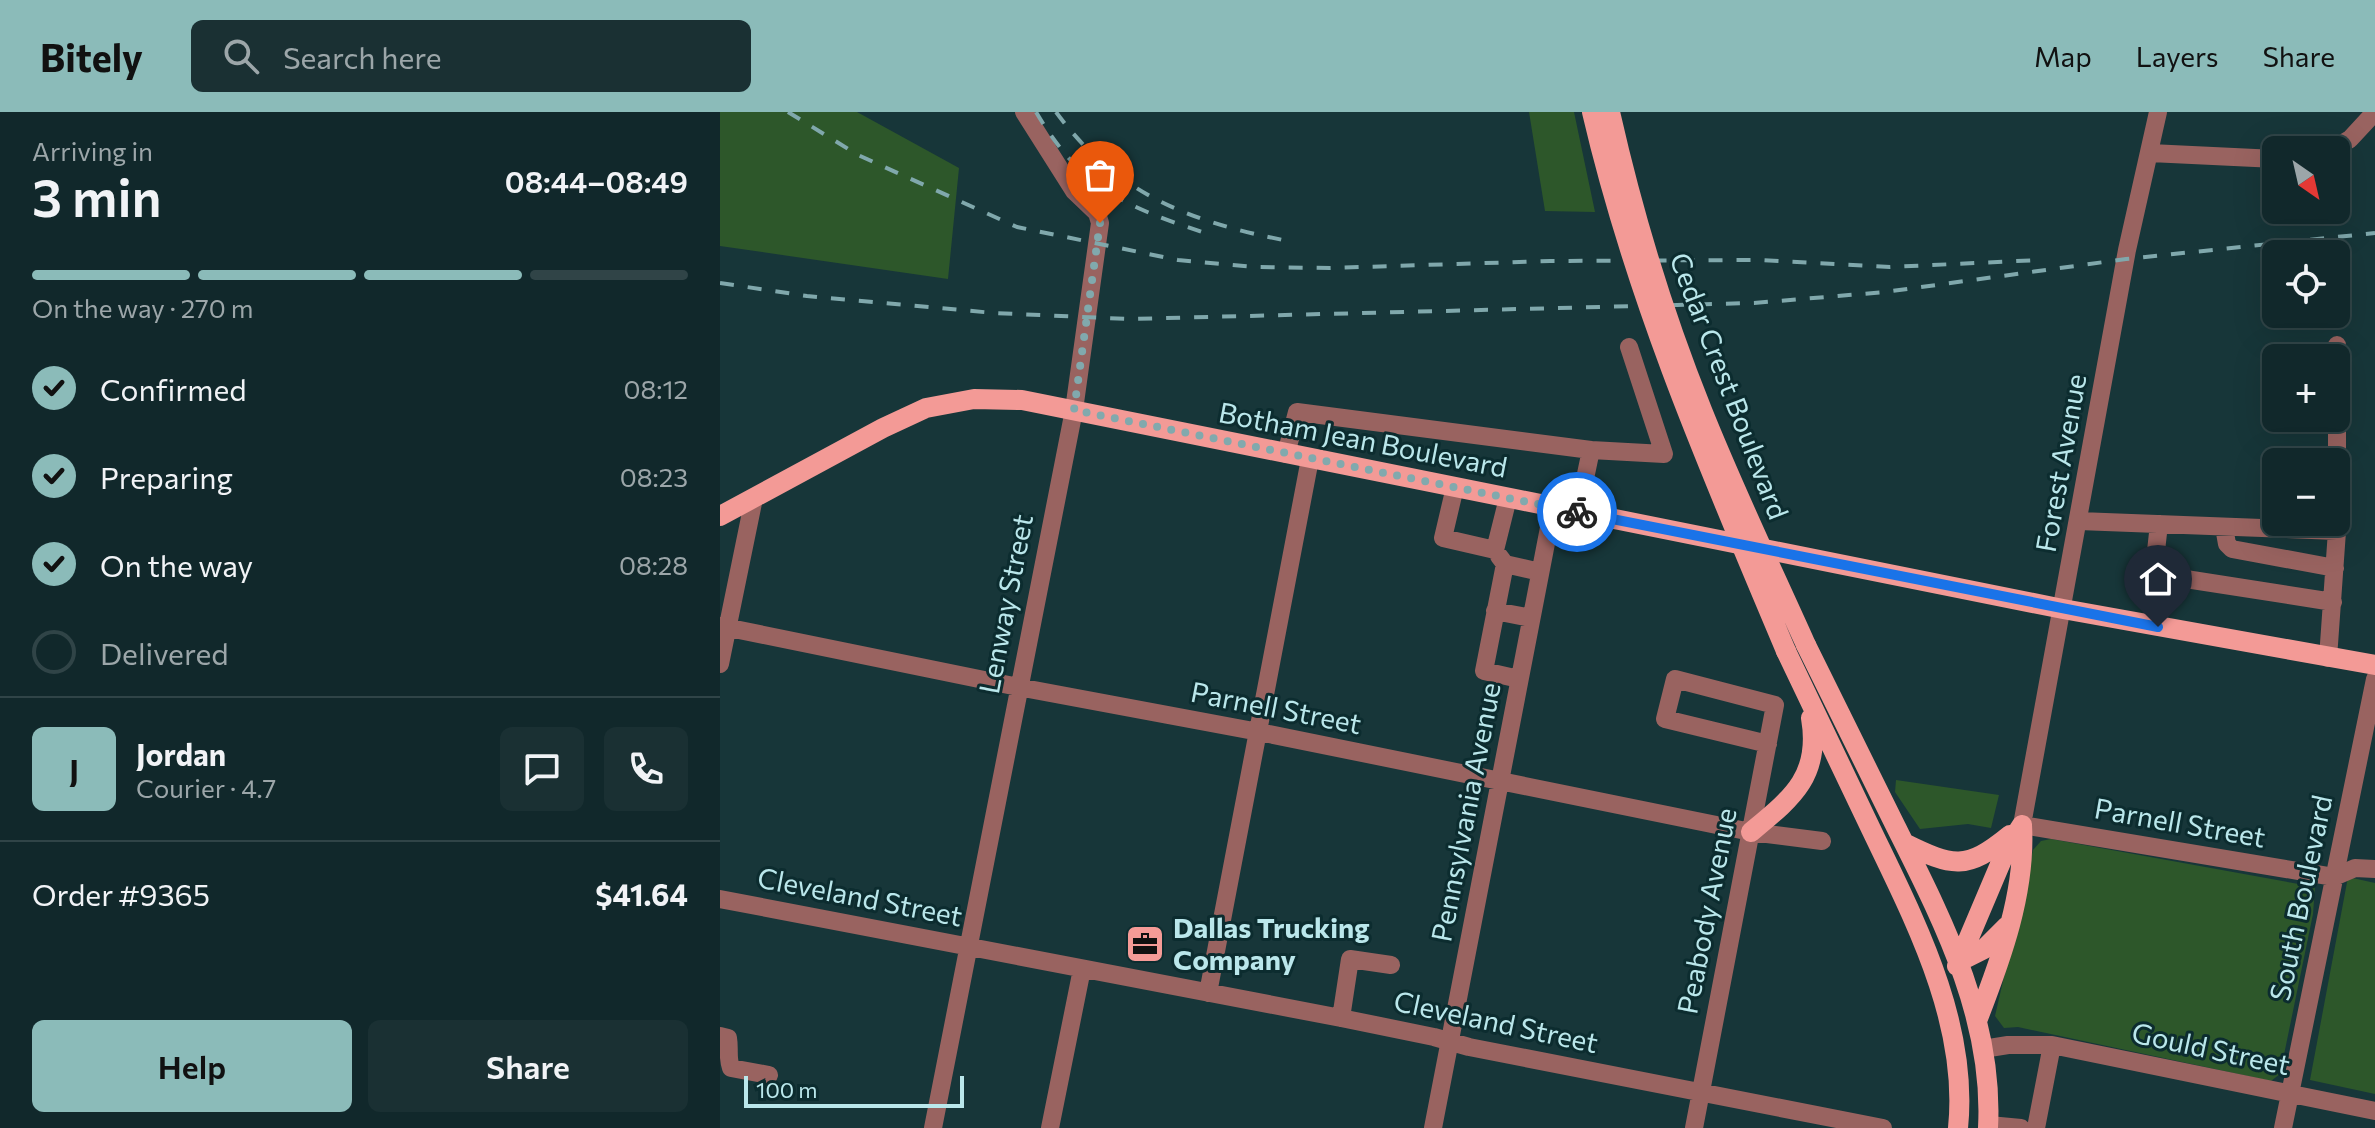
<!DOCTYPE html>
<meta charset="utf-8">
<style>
body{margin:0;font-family:Commissioner,sans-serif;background:#1a3033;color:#f1f3f6;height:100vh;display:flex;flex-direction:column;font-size:30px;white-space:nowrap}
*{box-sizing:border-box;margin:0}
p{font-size:26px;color:#9ca6a9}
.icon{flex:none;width:44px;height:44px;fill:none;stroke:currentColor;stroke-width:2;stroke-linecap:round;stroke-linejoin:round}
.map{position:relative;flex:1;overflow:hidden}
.details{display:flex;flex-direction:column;background:#11282b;width:720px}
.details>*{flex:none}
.needle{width:52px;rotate:146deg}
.controls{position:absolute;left:1542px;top:24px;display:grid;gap:16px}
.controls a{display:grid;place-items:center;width:88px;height:88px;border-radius:12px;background:#11282b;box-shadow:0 8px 32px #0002,0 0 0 2px #304447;font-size:40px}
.scale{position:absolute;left:24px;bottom:20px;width:220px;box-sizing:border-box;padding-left:8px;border:4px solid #bae7eb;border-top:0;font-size:22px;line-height:28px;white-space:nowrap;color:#bae7eb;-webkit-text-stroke:6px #0c2c2f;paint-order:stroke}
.pin{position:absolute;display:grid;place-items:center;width:68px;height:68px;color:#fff;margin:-82px -34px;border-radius:50% 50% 50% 0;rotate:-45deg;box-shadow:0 0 8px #0007}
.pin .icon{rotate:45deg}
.courier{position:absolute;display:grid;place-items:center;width:80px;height:80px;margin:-40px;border:6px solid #1a73e8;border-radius:50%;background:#fff;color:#222;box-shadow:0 2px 10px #0007}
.overview em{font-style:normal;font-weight:600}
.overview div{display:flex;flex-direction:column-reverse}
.overview{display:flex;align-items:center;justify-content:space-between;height:136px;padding:0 32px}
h1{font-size:52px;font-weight:600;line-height:60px}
.bar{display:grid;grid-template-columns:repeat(4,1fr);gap:12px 8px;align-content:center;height:96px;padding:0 32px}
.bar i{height:10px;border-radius:6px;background:#304447}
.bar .current{background:#8bbbb9}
.bar p{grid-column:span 4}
.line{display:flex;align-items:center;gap:20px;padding:0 32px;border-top:2px solid #304447}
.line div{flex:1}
.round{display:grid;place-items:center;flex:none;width:84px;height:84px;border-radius:12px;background:#1a3033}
ol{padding:0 32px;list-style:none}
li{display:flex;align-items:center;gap:24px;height:88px}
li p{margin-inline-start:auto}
li .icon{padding:8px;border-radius:50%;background:#8bbbb9;color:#111;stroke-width:4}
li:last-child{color:#9ca6a9}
li i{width:44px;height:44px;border:4px solid #304447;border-radius:50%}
.button{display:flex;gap:16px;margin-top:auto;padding:16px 32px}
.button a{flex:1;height:92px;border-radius:12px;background:#8bbbb9;color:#111;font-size:32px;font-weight:600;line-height:92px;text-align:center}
.button a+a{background:#1a3033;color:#f1f3f6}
header{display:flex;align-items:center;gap:48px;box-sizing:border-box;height:112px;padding:0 40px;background:#8bbbb9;color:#111}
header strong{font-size:38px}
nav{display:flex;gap:44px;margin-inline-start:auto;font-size:28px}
.search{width:560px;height:72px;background:#1a3033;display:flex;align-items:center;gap:20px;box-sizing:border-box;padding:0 28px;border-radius:12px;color:#9ca6a9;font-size:30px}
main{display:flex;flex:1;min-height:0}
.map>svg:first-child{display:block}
.green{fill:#2d572a}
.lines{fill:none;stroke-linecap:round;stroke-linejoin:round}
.minor{stroke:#996360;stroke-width:18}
.major{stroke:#f39a96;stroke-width:20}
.rail{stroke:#80a8ac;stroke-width:4;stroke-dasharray:14 14;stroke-linecap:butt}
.major-bridge{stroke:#f39a96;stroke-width:20}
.done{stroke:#81a9ad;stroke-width:8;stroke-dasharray:0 14.4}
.route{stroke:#1a73e8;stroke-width:10}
.labels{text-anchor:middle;stroke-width:6;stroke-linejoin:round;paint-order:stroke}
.street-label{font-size:28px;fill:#bae7eb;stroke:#0c2c2f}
.poi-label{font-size:28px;font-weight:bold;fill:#bae7eb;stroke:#0c2c2f;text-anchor:start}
</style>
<header>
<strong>Bitely</strong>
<div class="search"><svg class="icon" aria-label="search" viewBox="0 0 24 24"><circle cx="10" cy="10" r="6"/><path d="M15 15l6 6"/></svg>Search here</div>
<nav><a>Map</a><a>Layers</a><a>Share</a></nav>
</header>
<main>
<section class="details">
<div class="overview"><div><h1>3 min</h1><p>Arriving in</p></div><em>08:44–08:49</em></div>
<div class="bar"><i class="current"></i><i class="current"></i><i class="current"></i><i></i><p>On the way · 270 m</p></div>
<ol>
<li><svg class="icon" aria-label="check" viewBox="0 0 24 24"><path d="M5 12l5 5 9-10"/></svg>Confirmed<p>08:12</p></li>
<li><svg class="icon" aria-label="check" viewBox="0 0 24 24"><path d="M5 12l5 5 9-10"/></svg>Preparing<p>08:23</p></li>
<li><svg class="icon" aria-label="check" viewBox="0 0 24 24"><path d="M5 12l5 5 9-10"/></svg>On the way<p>08:28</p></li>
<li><i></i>Delivered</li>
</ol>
<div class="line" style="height:144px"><b class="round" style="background:#8bbbb9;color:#111">J</b><div><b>Jordan</b><p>Courier · 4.7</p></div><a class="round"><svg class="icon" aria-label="chat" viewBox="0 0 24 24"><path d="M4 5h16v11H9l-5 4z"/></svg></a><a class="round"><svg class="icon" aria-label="phone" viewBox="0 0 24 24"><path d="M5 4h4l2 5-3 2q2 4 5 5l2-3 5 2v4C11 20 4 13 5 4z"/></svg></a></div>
<div class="line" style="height:104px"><div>Order #9365</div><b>$41.64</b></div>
<div class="button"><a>Help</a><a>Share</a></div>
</section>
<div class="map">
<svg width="1655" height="1016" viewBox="0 0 1655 1016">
<rect width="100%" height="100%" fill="#173639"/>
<!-- green -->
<path class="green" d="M0,0H137L239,56L228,167L0,134Z
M809,0H854L875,100L825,99Z
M1176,668L1279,683L1271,716L1248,712L1200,717L1175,680Z
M1331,727L1595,775L1593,802L1560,962L1551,969L1298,915L1284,916L1275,904L1313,738L1321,729Z
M1628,765L1655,771V982L1590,968Z"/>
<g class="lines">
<!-- minor -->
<path class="minor" d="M1438,0L1407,138L1302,713L1614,765L1635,756L1655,757
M1612,38L1630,27L1655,0
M1430,41L1556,47
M871,338L944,342L909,235
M566,342L577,300L871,338L858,400
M735,375L723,426L775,438L788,386
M1359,409L1617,419
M1439,412L1434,457L1440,463L1613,490
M1504,415L1507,432L1512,437L1615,456
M779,444L785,452L820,460
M785,452L764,559L799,567
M775,499L811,506
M0,514L298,575L539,620L1031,720L1102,729
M1608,546L1617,419V233
M0,552L34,386
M0,787L621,906L714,925L749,935L1163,1016
M488,881L590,347
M621,906L630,847L671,853
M0,924L8,926C10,937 7,945 11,956L49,963
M1263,937L1288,933H1332L1655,999
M1269,1013L1301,1016
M213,1016L354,298L380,111L377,101L354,79L304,0
M330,1016L362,857
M713,1016L833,395
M974,1016L1055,593L955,567L945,607L1048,632
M1316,1016L1332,933
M1563,1016L1655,567"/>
<!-- major -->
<path class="major" d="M0,404L163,316L206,296L254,287L302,288L1343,497L1655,553
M1086,533C1116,594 1146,654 1176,715C1223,809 1274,907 1268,1016
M1066,539C1094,598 1122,656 1150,715C1194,807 1249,910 1238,1016
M1031,720C1072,686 1101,664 1091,606
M1184,731C1233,755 1246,759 1290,723
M1240,849L1264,837L1287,814
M1237,854L1287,736L1302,713
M1257,909C1281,847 1306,780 1302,713"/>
<!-- rail -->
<path class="rail" d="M68,0L138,43L297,115L458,148L536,155L610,156L830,149L1038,148L1170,155L1320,148
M316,0C361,76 402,93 482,120
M336,0C397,83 471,110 568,129
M0,171L87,184L274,201L409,207L1034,191L1165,180L1406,147L1655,121"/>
<!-- major-bridge -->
<path class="major-bridge" d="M872,0C916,189 991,361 1066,539
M890,0C913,102 943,201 982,298C1014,378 1051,455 1086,533"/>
</g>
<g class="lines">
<!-- done -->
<path class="done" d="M380,111L354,298L857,400"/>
<!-- route -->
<path class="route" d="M857,400L1438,515"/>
</g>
<!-- icons -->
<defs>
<symbol id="office-square" viewBox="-11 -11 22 22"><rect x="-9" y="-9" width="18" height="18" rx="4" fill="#f59b97" stroke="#0c2c2f"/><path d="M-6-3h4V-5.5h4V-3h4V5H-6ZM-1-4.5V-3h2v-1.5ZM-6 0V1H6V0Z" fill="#111"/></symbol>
</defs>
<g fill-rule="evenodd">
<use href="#office-square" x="403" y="810" width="44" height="44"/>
</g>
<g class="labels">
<!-- street labels -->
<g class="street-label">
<text transform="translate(1009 274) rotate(69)" y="10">Cedar Crest Boulevard</text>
<text transform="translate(643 328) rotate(11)" y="10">Botham Jean Boulevard</text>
<text transform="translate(1341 351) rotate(-80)" y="10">Forest Avenue</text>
<text transform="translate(286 492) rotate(-79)" y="10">Lenway Street</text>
<text transform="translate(556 596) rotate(11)" y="10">Parnell Street</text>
<text transform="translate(746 700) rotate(-79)" y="10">Pennsylvania Avenue</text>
<text transform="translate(1460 711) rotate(10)" y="10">Parnell Street</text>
<text transform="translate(140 785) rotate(11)" y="10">Cleveland Street</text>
<text transform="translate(1581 786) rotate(-78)" y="10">South Boulevard</text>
<text transform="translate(987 799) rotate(-79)" y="10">Peabody Avenue</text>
<text transform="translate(776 910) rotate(12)" y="10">Cleveland Street</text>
<text transform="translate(1491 937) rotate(12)" y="10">Gould Street</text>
</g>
<!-- poi labels -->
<g class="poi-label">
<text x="453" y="826">Dallas Trucking<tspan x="453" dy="32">Company</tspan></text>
</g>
</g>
</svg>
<div class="controls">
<a><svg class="needle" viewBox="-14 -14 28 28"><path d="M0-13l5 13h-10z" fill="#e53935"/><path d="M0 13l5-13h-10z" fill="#9ca6a9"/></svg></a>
<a><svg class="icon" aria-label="locate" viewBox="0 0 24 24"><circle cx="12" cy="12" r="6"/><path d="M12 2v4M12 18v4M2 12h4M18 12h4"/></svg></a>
<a>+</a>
<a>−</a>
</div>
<div class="scale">100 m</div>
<div class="pin" style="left:380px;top:111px;background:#ea580c"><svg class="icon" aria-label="bag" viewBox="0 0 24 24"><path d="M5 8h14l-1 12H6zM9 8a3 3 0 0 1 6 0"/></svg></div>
<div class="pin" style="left:1438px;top:515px;background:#1f2937"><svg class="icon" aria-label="home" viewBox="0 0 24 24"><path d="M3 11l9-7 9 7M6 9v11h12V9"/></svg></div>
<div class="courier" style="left:857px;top:400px"><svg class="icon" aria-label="bike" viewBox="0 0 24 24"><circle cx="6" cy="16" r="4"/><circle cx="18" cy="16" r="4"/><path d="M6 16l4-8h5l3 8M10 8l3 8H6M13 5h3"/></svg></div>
</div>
</main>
